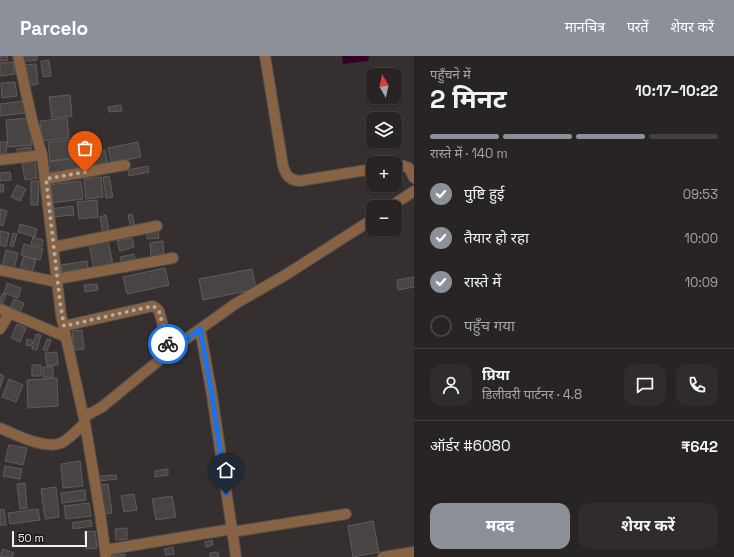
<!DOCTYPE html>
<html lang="hi">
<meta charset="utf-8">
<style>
body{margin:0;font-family:"Space Grotesk","Noto Sans Devanagari",sans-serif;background:#302c2b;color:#f1f3f6;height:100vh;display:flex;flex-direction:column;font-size:15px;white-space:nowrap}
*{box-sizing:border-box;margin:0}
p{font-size:13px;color:#a5a4a6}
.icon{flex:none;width:22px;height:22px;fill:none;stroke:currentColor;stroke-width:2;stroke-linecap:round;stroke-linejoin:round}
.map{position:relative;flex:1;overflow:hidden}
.details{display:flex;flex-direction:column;background:#282423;width:320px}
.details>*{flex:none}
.needle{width:26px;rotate:351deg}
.controls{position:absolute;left:366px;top:12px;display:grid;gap:8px}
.controls a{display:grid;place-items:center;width:36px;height:36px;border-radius:8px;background:#282423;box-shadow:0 1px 3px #0004,0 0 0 1px #444141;font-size:20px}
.scale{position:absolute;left:12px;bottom:10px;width:75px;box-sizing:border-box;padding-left:4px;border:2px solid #f2efee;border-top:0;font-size:11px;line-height:14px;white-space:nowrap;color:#f2efee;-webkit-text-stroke:3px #1b1918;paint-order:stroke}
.pin{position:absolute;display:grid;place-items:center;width:34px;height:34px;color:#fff;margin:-41px -17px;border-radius:50% 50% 50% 0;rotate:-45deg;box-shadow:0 0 4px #0007}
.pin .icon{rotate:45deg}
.courier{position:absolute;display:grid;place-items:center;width:40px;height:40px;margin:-20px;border:3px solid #1a73e8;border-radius:50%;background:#fff;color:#222;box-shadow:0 1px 5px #0007}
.summary em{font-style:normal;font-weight:700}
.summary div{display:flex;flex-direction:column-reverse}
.summary{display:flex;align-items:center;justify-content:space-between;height:68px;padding:0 16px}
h1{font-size:26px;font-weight:700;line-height:30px}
.bar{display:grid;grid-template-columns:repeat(4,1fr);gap:6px 4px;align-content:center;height:48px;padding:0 16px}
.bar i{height:5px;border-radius:3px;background:#444141}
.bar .selected{background:#8c9099}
.bar p{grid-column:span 4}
.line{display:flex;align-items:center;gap:10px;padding:0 16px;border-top:1px solid #444141}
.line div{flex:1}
.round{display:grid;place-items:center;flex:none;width:42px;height:42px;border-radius:12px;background:#302c2b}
ol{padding:0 16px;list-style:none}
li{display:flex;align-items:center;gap:12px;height:44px}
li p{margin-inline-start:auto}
li .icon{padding:4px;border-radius:50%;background:#8c9099;color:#fff;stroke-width:4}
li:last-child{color:#a5a4a6}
li i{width:22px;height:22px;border:2px solid #444141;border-radius:50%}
.primary-button{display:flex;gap:8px;margin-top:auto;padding:8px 16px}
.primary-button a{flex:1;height:46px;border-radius:12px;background:#8c9099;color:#fff;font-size:16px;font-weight:700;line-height:46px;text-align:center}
.primary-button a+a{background:#302c2b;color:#f1f3f6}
header{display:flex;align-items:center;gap:24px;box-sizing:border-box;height:56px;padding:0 20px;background:#8c9099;color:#fff}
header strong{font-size:19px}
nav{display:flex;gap:22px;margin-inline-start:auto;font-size:14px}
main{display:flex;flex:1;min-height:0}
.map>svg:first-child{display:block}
.water{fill:#340222}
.building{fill:#494444;stroke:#615b5b}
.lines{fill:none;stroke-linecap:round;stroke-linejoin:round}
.minor-casing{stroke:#534f4e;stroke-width:12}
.minor{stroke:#876243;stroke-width:10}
.done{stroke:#b0acab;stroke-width:4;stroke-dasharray:0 7.2}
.route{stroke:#1a73e8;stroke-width:5}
</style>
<header>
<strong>Parcelo</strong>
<nav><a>मानचित्र</a><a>परतें</a><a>शेयर करें</a></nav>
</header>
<main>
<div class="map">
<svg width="414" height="501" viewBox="0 0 414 501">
<rect width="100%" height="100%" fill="#35302f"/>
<!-- water -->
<path class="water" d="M342,0H369L368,5L343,8Z"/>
<!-- building -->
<path class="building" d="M0,0H7L8,4L0,5Z
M20,0H37V4L20,6Z
M49,4L51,20L43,21L41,5Z
M13,6L15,18L0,20V7Z
M36,8L38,28L26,30L23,9Z
M15,26L17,40L2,42L1,27Z
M70,39L72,60L52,62L49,41Z
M24,45L25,57L0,60V48Z
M121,49L122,55L109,56L108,51Z
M29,62L32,89L8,91L6,64Z
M67,62L69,82L42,85L40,65Z
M71,84L73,102L50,105L48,86Z
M0,86H7L6,103L0,102Z
M138,86L141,101L111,107L108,92Z
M31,91L32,98L18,100L17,93Z
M105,94L108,109L94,112L91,97Z
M90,100L91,114L50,119L48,106Z
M35,105L37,122L25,124L22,108Z
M148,110L149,116L129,120L128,114Z
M10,116L11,124L0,125V117Z
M109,120L113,141L106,142L103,121Z
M101,121L103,141L86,143L84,123Z
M31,125H39L38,149H31Z
M81,125L83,143L51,147L49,129Z
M0,128L4,129L3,136H0Z
M17,129L26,133L20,145L11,141Z
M97,144L98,161L79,163L77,146Z
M73,150L74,159L51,161L50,153Z
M0,153L7,155L3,170L0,169Z
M132,158L135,171L131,172L128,159Z
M106,159L109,176L103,177L100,161Z
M20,168L37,173L35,181L18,176Z
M158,173L159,182L147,183V174Z
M0,175L9,177L6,191L0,189Z
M13,177L17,178L13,191L10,190Z
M33,181L43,184L42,191L31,188Z
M132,182L134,191L120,195L117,185Z
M108,184L113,209L94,213L89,188Z
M163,185L164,200L151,202L150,187Z
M24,188L43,193L40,204L21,199Z
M6,194L18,197L14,213L2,211Z
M134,198L135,204L122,207L120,201Z
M24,200L36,204L31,220L19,216Z
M87,205L88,212L62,216L61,209Z
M165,212L169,229L127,238L123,221Z
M252,213L256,233L203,244L199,223Z
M414,221V231L398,234L397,224Z
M7,227L21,232L18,242L4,237Z
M97,228L98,234L85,236L84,229Z
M3,237L6,239L2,247L8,251L0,252V243Z
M14,243L24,247L20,257L10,253Z
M17,268L26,272L20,286L11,282Z
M82,274L84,293L74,294L72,275Z
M36,278L41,279L37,294L32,293Z
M27,283L33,285L31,290L26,289Z
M47,283L51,284L47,295L43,294Z
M57,296L58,309L47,310L45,297Z
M32,309H41V320H32Z
M43,311H53V321H43Z
M0,318L4,320L0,332Z
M57,322L58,350L28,352L27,324Z
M9,323L23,329L16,346L2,341Z
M9,389L27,392L23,409L5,405Z
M80,405L83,430L63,432L61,408Z
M5,410L22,413L20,423L3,420Z
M168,413V419L155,421V415Z
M116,419L117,423L100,425L99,420Z
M25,427L27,452L20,453L17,428Z
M108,428L112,457L105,458L100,429Z
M56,431L59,461L45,463L41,433Z
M85,434L86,444L62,447L61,437Z
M134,438L137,454L124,456L121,440Z
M172,440L176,461L156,464L152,443Z
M89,447L91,460L66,463L64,450Z
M4,453L6,469H0V454Z
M38,453L40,464L10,468L8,457Z
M91,464L92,470L73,473L72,467Z
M373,465L379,496L353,501L348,470Z
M127,472V483L116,484L115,473Z
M95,475L97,492L86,493L84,476Z
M212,484L213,489L206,491L205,486Z
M173,491L174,498L166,499L164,493Z
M3,493L14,497L12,501H0Z
M218,496L219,501H210V497Z
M125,498V501H109V500Z"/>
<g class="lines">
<defs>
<path id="minor" d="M18,0L32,64L42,99L61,259L85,367L100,457L106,501
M265,0L283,110C286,119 289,124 299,125L373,113
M0,104L42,99
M395,109H401L409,112L414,122
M46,123L125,109
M390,151L414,135
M54,191L157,170
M0,214L57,226
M57,223L173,202
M0,253L66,281
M64,270L153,250L156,252L159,255L170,296
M0,273L9,258
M200,273L212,339L236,501
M84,361L102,351L179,288L235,248L287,218L373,163
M0,372C16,379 47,395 63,386C71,381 78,373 85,367
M232,476L346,458
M105,494L232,473
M383,501L414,496"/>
</defs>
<!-- minor casing -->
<use href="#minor" class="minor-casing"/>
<!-- minor -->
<use href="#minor" class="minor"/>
</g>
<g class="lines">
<!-- done -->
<path class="done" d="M85,116L46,123L60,246L64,270L153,250L156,252L159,255L168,288"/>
<!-- route -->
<path class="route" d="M168,288L170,296L200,273L212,339L226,438"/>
</g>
</svg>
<div class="controls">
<a><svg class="needle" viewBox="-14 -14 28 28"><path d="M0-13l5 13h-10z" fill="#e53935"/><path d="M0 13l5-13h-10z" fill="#a5a4a6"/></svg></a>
<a><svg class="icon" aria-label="layers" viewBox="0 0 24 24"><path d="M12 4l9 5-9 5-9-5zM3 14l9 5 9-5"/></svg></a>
<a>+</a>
<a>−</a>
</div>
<div class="scale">50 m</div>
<div class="pin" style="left:85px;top:116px;background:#ea580c"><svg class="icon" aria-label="bag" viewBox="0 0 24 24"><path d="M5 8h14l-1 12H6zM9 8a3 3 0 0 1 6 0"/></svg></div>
<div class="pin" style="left:226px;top:438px;background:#1f2937"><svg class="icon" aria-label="home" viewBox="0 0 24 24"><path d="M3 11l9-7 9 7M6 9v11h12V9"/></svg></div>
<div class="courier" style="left:168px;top:288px"><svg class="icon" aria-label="bike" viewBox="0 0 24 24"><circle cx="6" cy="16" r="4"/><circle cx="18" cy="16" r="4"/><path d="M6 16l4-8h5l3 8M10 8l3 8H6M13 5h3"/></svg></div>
</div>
<section class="details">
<div class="summary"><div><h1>2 मिनट</h1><p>पहुँचने में</p></div><em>10:17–10:22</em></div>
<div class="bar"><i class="selected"></i><i class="selected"></i><i class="selected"></i><i></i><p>रास्ते में · 140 m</p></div>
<ol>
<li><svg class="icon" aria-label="check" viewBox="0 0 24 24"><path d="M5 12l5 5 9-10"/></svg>पुष्टि हुई<p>09:53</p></li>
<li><svg class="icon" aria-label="check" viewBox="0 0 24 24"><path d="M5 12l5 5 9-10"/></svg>तैयार हो रहा<p>10:00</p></li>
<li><svg class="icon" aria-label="check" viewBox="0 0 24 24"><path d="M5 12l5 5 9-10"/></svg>रास्ते में<p>10:09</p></li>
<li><i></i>पहुँच गया</li>
</ol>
<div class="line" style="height:72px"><a class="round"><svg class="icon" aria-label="person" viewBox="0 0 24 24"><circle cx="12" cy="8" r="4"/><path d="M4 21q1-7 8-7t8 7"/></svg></a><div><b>प्रिया</b><p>डिलीवरी पार्टनर · 4.8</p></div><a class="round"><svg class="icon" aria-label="chat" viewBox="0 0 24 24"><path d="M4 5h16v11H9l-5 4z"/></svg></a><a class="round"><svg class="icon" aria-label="phone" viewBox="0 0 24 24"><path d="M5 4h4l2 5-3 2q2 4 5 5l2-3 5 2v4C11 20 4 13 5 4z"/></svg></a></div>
<div class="line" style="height:52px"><div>ऑर्डर #6080</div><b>₹642</b></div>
<div class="primary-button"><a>मदद</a><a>शेयर करें</a></div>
</section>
</main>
